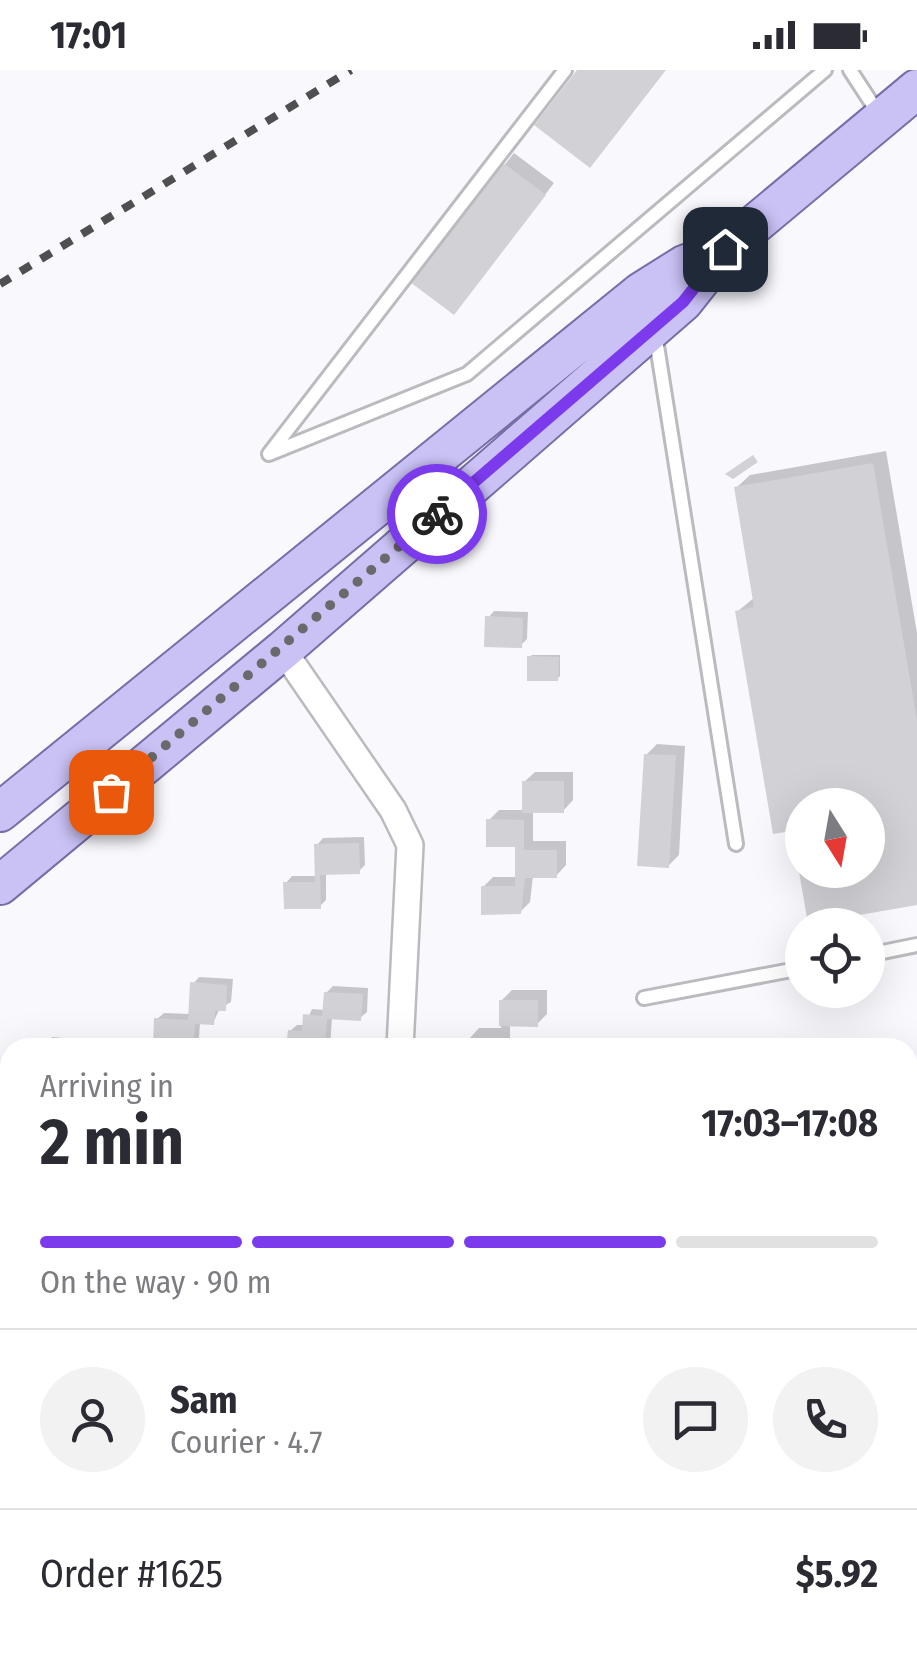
<!DOCTYPE html>
<meta charset="utf-8">
<style>
body{margin:0;font-family:"Fira Sans Condensed",sans-serif;background:#f2f2f3;color:#2b2b33;height:100vh;display:flex;flex-direction:column;font-size:38px;white-space:nowrap}
*{box-sizing:border-box;margin:0}
p{font-size:32px;color:#7c7c81}
.icon{flex:none;width:55px;height:55px;fill:none;stroke:currentColor;stroke-width:2;stroke-linecap:round;stroke-linejoin:round}
.map{position:relative;flex:1;overflow:hidden}
.side{position:absolute;left:0px;top:968px;width:918px;height:622px;display:flex;flex-direction:column;background:#fff;border-radius:30px 30px 0 0;box-shadow:0 10px 40px #0002}
.side>*{flex:none}
.needle{width:65px;rotate:169deg}
.buttons{position:absolute;left:785px;top:718px;display:grid;gap:20px}
.buttons a{display:grid;place-items:center;width:100px;height:100px;border-radius:50%;background:#fff;box-shadow:0 10px 40px #0002;font-size:50px}
.pin{position:absolute;display:grid;place-items:center;width:85px;height:85px;color:#fff;margin:-42px;border-radius:20px;box-shadow:0 5px 15px #0006}
.courier{position:absolute;display:grid;place-items:center;width:100px;height:100px;margin:-50px;border:8px solid #7c3aed;border-radius:50%;background:#fff;color:#222;box-shadow:0 2px 12px #0007}
.overview em{font-style:normal;font-weight:700}
.overview div{display:flex;flex-direction:column-reverse}
.overview{display:flex;align-items:center;justify-content:space-between;height:170px;padding:0 40px}
h1{font-size:65px;font-weight:700;line-height:75px}
.bar{display:grid;grid-template-columns:repeat(4,1fr);gap:15px 10px;align-content:center;height:120px;padding:0 40px}
.bar i{height:12px;border-radius:8px;background:#e1e1e2}
.bar .selected{background:#7c3aed}
.bar p{grid-column:span 4}
.line{display:flex;align-items:center;gap:25px;padding:0 40px;border-top:2px solid #e1e1e2}
.line div{flex:1}
.round{display:grid;place-items:center;flex:none;width:105px;height:105px;border-radius:52px;background:#f2f2f3}
.status{display:flex;justify-content:space-between;align-items:center;height:70px;padding:0 50px;background:#fff;direction:ltr}
.status svg{height:28px;fill:currentColor}
.map>svg:first-child{display:block}
.shadow{fill:#0003;fill-rule:evenodd}
.building{fill:#d2d1d6;fill-rule:evenodd}
.lines{fill:none;stroke-linecap:round;stroke-linejoin:round}
.service-casing{stroke:#bbbbbf;stroke-width:18}
.minor-casing{stroke:#bbbbbf;stroke-width:30}
.primary-casing{stroke:#776da7;stroke-width:42}
.service{stroke:#fff;stroke-width:12}
.minor{stroke:#fff;stroke-width:25}
.primary{stroke:#cac1f5;stroke-width:38}
.rail{stroke:#4f4f52;stroke-width:8;stroke-dasharray:12 12;stroke-linecap:butt}
.done{stroke:#6a6a6d;stroke-width:10;stroke-dasharray:0 18}
.route{stroke:#7c3aed;stroke-width:12}
</style>
<div class="status"><b>17:01</b><svg viewBox="0 0 49 12"><path d="M0 12V9h3v3zM5 12V6h3v6zM10 12V3h3v9zM15 12V0h3v12zM26 1h20v11H26zM47 4h2v5h-2z"/></svg></div>
<div class="map">
<svg width="917" height="1589" viewBox="0 0 917 1589">
<rect width="100%" height="100%" fill="#f8f8fd"/>
<!-- shadow -->
<path class="shadow" d="M514,83L554,113L463,232L413,211Z
M886,381L917,563V833L810,851L794,758L738,541L755,527L736,418L750,405ZM802,735H868V800H802Z
M494,541L528,542L527,569L521,575L488,548Z
M532,585H560V606L557,609L529,587Z
M657,674L685,676L679,785L668,796L646,685Z
M535,702H573V730L563,741H533V771H566V795L556,806H533L530,832L520,842L483,817L493,807H517V775L489,750L499,740H524V712Z
M364,767L365,795L359,801L326,802V830L320,836L286,813L292,806H317V775L323,768Z
M199,907L233,909L231,932L220,938L213,953L200,952L199,968L192,975L157,949L164,943L191,944L193,914Z
M333,916L368,918L367,942L360,948L332,947L330,978H289L290,961L297,955H305L312,939L325,940L326,923Z
M512,920H547V944L537,954H510V978H469V969L479,958H501V931Z
M52,967L86,970L85,978H45Z
M1,1160L10,1161V1206L0,1205Z
M0,1228H10V1273H0Z
M916,1499L917,1517L908,1522V1501Z
M917,1544V1572L908,1575V1547Z
M813,1580H855L857,1589H803Z"/>
<!-- building -->
<path class="building" d="M577,0H666L590,98L534,55Z
M502,92L546,125L454,245L410,212Z
M753,385L758,392L733,409L725,404Z
M873,393L917,650V835L808,854L792,761L773,764L735,541L754,537L734,417ZM802,735H868V800H802Z
M485,546L523,548L522,578L484,577Z
M527,586L559,587L558,611H527Z
M644,684L676,685L669,798L637,796Z
M522,711H564V743H522Z
M486,749L524,750V780H557V808H525L521,844L481,845V816H515V777H486Z
M359,773L360,804L320,805L321,839H284L283,812H315L314,774Z
M190,912L227,915L226,941H215L214,955L195,954L193,977L153,975L154,948L188,950Z
M324,922L363,924L361,951L327,949L325,978H286L288,960L302,961L303,944L322,946Z
M499,930H538V957L499,956Z
M466,968H501V978H466Z
M0,1170H10V1208H0Z
M0,1238H10V1275H0Z
M915,1547L917,1575L908,1577V1550Z
M827,1580H847L849,1589H797Z"/>
<g class="lines">
<defs>
<path id="service" d="M565,0L269,384L467,304L825,0
M850,0L880,46
M655,263L736,774
M868,885L917,875
M644,928L802,898"/>
<path id="minor" d="M283,580L393,740L410,775L400,978
M0,1085L10,1086
M0,1568H10
M83,1589L84,1580
M364,1589V1580"/>
<path id="primary" d="M0,742L641,222L684,195L725,179
M0,815L283,580L683,232L725,179L917,19"/>
</defs>
<!-- service casing -->
<use href="#service" class="service-casing"/>
<!-- minor casing -->
<use href="#minor" class="minor-casing"/>
<!-- primary casing -->
<use href="#primary" class="primary-casing"/>
<!-- service -->
<use href="#service" class="service"/>
<!-- minor -->
<use href="#minor" class="minor"/>
<!-- primary -->
<use href="#primary" class="primary"/>
<!-- rail -->
<path class="rail" d="M0,214L351,0"/>
</g>
<g class="lines">
<!-- done -->
<path class="done" d="M111,722L437,444"/>
<!-- route -->
<path class="route" d="M437,444L683,232L725,179"/>
</g>
</svg>
<div class="buttons">
<a><svg class="needle" viewBox="-14 -14 28 28"><path d="M0-13l5 13h-10z" fill="#e53935"/><path d="M0 13l5-13h-10z" fill="#7c7c81"/></svg></a>
<a><svg class="icon" aria-label="locate" viewBox="0 0 24 24"><circle cx="12" cy="12" r="6"/><path d="M12 2v4M12 18v4M2 12h4M18 12h4"/></svg></a>
</div>
<div class="pin" style="left:111px;top:722px;background:#ea580c"><svg class="icon" aria-label="bag" viewBox="0 0 24 24"><path d="M5 8h14l-1 12H6zM9 8a3 3 0 0 1 6 0"/></svg></div>
<div class="pin" style="left:725px;top:179px;background:#1f2937"><svg class="icon" aria-label="home" viewBox="0 0 24 24"><path d="M3 11l9-7 9 7M6 9v11h12V9"/></svg></div>
<div class="courier" style="left:437px;top:444px"><svg class="icon" aria-label="bike" viewBox="0 0 24 24"><circle cx="6" cy="16" r="4"/><circle cx="18" cy="16" r="4"/><path d="M6 16l4-8h5l3 8M10 8l3 8H6M13 5h3"/></svg></div>
<section class="side">
<div class="overview"><div><h1>2 min</h1><p>Arriving in</p></div><em>17:03–17:08</em></div>
<div class="bar"><i class="selected"></i><i class="selected"></i><i class="selected"></i><i></i><p>On the way · 90 m</p></div>
<div class="line" style="height:180px"><a class="round"><svg class="icon" aria-label="person" viewBox="0 0 24 24"><circle cx="12" cy="8" r="4"/><path d="M4 21q1-7 8-7t8 7"/></svg></a><div><b>Sam</b><p>Courier · 4.7</p></div><a class="round"><svg class="icon" aria-label="chat" viewBox="0 0 24 24"><path d="M4 5h16v11H9l-5 4z"/></svg></a><a class="round"><svg class="icon" aria-label="phone" viewBox="0 0 24 24"><path d="M5 4h4l2 5-3 2q2 4 5 5l2-3 5 2v4C11 20 4 13 5 4z"/></svg></a></div>
<div class="line" style="height:130px"><div>Order #1625</div><b>$5.92</b></div>
</section>
</div>
